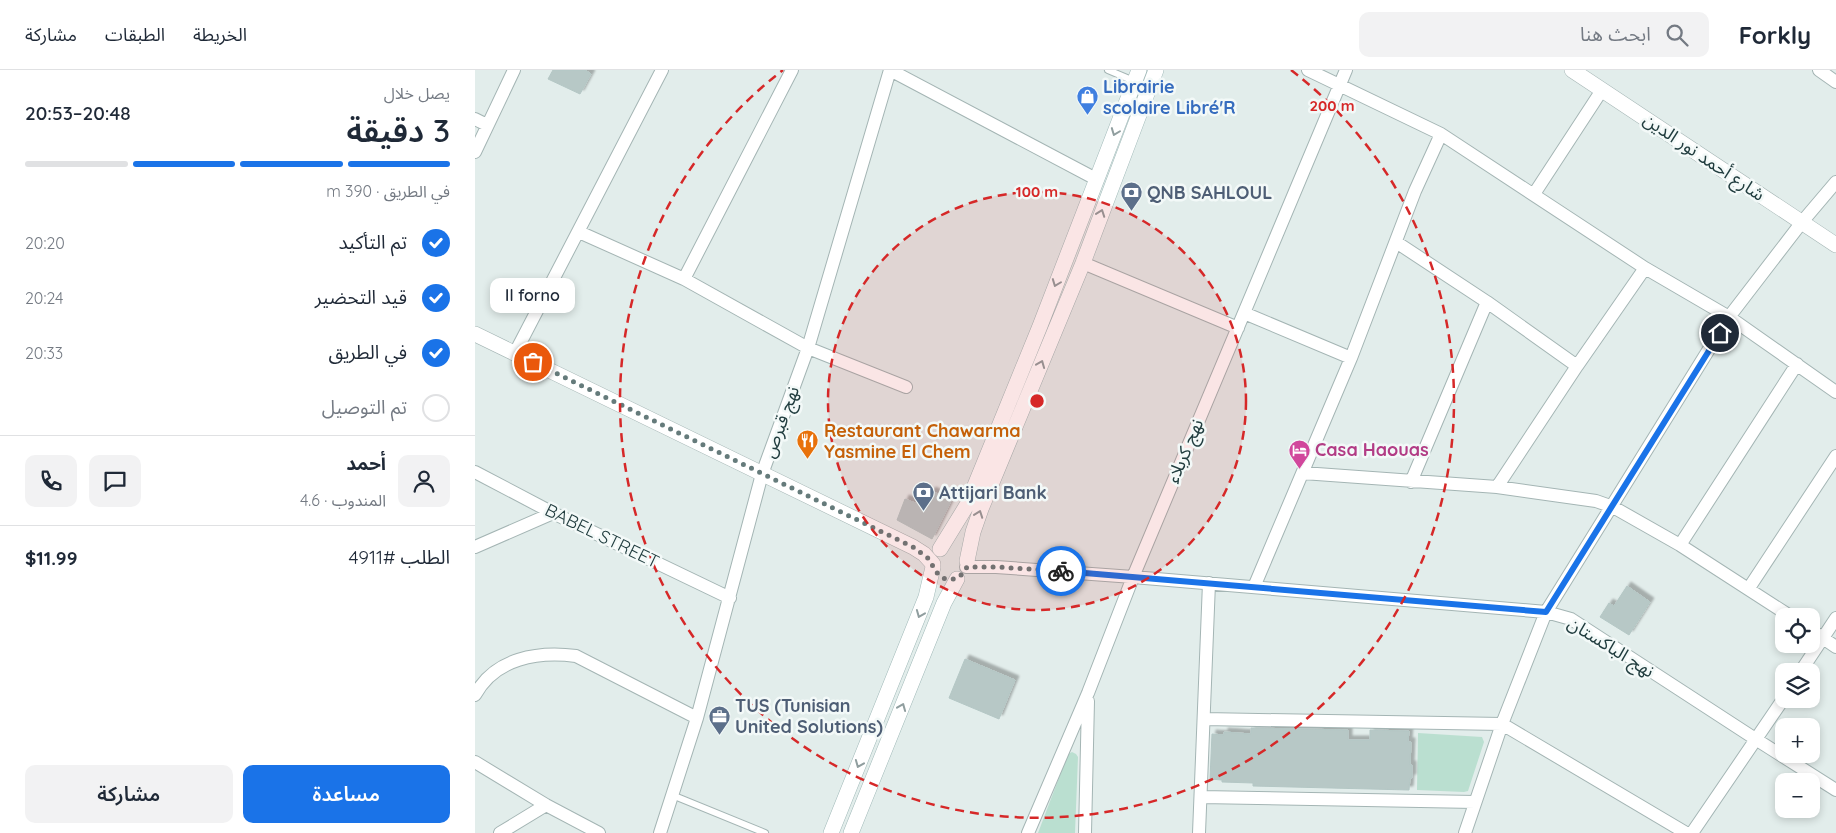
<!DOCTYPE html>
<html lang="ar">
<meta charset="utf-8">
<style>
body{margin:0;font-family:Quicksand,"Noto Sans Arabic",sans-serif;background:#f2f2f3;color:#1f2937;direction:rtl;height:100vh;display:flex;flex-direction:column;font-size:19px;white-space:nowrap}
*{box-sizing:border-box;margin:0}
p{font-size:16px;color:#747a83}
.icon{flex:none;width:28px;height:28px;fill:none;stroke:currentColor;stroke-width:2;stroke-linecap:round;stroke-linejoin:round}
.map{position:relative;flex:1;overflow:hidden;direction:ltr}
.side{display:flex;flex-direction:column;background:#fff;width:475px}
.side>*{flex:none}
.fabs{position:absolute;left:1300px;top:538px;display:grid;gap:10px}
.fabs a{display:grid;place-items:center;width:45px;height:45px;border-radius:10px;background:#fff;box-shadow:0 2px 8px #0003;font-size:25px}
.pin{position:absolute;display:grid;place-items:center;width:42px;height:42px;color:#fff;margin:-21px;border:2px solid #fff;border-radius:50%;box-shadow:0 1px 5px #0007}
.courier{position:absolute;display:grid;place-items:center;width:50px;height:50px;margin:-25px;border:4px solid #1a73e8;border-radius:50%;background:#fff;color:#222;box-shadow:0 1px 6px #0007}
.bubble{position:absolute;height:35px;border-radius:10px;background:#fff;box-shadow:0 2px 8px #0003;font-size:16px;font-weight:600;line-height:35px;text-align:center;direction:rtl}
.head em{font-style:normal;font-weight:600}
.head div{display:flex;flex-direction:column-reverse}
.head{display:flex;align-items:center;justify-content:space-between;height:85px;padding:0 25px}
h1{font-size:32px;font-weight:600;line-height:38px}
.bar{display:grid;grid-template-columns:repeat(4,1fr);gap:8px 5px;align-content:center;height:60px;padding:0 25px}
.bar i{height:6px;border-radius:4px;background:#e0e1e3}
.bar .on{background:#1a73e8}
.bar p{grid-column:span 4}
.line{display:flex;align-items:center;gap:12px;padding:0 25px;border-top:1px solid #e0e1e3}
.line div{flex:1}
.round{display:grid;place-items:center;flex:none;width:52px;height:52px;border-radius:10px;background:#f2f2f3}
ol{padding:0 25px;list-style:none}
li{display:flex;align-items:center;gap:15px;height:55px}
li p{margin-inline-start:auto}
li .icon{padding:5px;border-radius:50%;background:#1a73e8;color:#fff;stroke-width:4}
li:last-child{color:#747a83}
li i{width:28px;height:28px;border:2px solid #e0e1e3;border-radius:50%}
.button{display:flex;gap:10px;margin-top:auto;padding:10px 25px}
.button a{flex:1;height:58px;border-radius:10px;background:#1a73e8;color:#fff;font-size:20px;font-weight:600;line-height:58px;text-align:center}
.button a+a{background:#f2f2f3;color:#1f2937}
header{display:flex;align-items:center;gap:30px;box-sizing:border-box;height:70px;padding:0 25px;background:#fff;border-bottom:1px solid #e0e1e3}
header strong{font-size:24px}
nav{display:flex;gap:28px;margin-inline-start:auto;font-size:18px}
.search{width:350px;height:45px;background:#f2f2f3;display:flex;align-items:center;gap:12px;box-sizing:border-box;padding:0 18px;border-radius:10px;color:#747a83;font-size:19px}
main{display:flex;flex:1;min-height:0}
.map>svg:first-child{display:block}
.green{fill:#badfd0}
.building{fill:#b7c8c6;stroke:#b4c7c5;filter:url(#shadow)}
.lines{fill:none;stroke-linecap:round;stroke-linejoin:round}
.service-casing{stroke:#a4b5b4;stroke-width:8}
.minor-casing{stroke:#a4b5b4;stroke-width:14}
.tertiary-casing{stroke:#a4b5b4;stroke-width:16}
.secondary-casing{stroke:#a0b9b8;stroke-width:16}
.service{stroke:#fff;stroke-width:6}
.minor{stroke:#fff;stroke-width:12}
.tertiary{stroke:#fff;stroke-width:15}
.secondary{stroke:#fff;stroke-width:15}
.oneway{stroke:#909e9f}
.done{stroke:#657b7b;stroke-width:5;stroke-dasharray:0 9}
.route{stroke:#1a73e8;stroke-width:6}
.ring{fill:none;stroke:#d62828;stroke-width:2.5;stroke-dasharray:9 6}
.labels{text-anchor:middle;stroke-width:5;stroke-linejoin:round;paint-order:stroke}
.shop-label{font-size:18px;font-weight:bold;fill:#366cbe;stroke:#f3f9f8;text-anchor:start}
.street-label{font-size:18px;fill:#213d3f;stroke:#f3f9f8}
.service-label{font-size:18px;font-weight:bold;fill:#4e5e75;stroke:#f3f9f8;text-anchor:start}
.food-label{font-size:18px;font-weight:bold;fill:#c56008;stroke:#f3f9f8;text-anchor:start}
.hotel-label{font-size:18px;font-weight:bold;fill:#b23c85;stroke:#f3f9f8;text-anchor:start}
.centre{fill:#d62828;stroke:#f3f9f8;stroke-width:2.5}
.ring-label{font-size:15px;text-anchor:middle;font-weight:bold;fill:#d62828;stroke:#f3f9f8;stroke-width:5;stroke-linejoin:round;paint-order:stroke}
</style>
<header>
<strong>Forkly</strong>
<div class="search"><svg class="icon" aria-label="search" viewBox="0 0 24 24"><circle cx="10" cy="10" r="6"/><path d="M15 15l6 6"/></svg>ابحث هنا</div>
<nav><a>الخريطة</a><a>الطبقات</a><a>مشاركة</a></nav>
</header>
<main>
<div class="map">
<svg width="1361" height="763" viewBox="0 0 1361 763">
<defs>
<filter id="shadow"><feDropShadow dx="4" dy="-4" stdDeviation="1" flood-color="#0004"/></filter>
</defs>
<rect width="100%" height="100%" fill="#e2edeb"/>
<!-- green -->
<path class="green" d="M943,663L1007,667L1009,672L993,721L989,722L942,720Z
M597,682L601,684L603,687L600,763H563L593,684Z"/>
<!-- building -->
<path class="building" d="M78,0H110L116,4L105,24L73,9Z
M457,421L476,431L457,469L422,450L430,429L443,434Z
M1152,516L1175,532L1154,565L1125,547L1134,533L1139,536Z
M490,589L540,610L524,649L474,628Z
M776,658L873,660V670H895V660L934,661L933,672H936L935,695H937V708H935L934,720L778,716V713L747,712V710L735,709L737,664L749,665V662L776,664Z"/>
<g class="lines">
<defs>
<path id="service" d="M633,0L659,11
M197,725L290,763"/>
<path id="minor" d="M415,0L621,109
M833,0L966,64L1170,198L1254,247L1361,322
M1344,0L1361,12
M0,49L12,55
M0,82L39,0
M1059,124L1127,20
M104,162L209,209L333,278L431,317
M921,172L1012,232L1102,296
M608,193L763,258
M209,209L317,0
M769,243L876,288
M40,283L187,0
M0,402L78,443L255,528
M828,403L1022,417L1121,431L1138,437L1205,475L1315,546
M936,412L1012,232
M1022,417L1102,296L1170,198
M1205,475L1322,294
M0,477L78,443
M491,497H521L658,507L1071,542L1096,549L1282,670L1361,720
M779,517L876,288L940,121L966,64
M1274,518L1361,386
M1336,560L1361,577
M1326,601L1361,548
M0,625C20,588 63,581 101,586L222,648
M729,649L1027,654L1211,763
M0,692L71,735L124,763
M726,727L1000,732
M25,763L71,735
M185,763L222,648L287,404L333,278L415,0
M553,763L613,623L658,507L871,0
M610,763L613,631
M724,763L734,513
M990,763L1027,654L1071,542L1254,247L1327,152L1361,112
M1217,763L1309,628"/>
<path id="tertiary" d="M1097,0L1361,175
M0,264L438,477L449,484L458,494"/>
<path id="secondary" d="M465,479L492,435L565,256L664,0
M492,491L498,462L506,439L608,193L681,0
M356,763L451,527L458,497
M376,763L469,533L482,509"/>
</defs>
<!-- service casing -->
<use href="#service" class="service-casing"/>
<!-- minor casing -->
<use href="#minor" class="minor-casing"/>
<!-- tertiary casing -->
<use href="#tertiary" class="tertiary-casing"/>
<!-- secondary casing -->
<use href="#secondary" class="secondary-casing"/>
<!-- service -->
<use href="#service" class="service"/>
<!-- minor -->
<use href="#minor" class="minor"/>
<!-- tertiary -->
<use href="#tertiary" class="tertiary"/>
<!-- secondary -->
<use href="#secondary" class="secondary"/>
</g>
<!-- one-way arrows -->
<defs><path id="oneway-chevron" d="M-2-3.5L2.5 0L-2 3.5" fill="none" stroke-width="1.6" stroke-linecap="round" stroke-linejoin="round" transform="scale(1.25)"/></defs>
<g class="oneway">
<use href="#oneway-chevron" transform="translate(640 62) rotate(111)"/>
<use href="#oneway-chevron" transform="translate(626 143) rotate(-70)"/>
<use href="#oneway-chevron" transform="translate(581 213) rotate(111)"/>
<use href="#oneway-chevron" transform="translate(566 294) rotate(-68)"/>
<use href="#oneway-chevron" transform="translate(504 444) rotate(-70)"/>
<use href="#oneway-chevron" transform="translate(445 544) rotate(112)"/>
<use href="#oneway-chevron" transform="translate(427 637) rotate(-68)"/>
<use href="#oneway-chevron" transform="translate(384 694) rotate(112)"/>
</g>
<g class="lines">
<!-- done -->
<path class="done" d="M58,292L438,477L454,489L461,502L470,509C481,511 487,506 492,497H521L586,501"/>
<!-- route -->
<path class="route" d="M586,501L1071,542L1245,263"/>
</g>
<!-- distance rings -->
<circle cx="562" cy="331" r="209" fill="#d62828" fill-opacity=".12"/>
<g class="ring">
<circle cx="562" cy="331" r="209"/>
<path d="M816 0A417 417 0 1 1 308 0"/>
</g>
<!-- icons -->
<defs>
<symbol id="shop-pin" viewBox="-11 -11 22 30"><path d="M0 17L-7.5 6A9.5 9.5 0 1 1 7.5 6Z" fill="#3f7fe0" stroke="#f3f9f8"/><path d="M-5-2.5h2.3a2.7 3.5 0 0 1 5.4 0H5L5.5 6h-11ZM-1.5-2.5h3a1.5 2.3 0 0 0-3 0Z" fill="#fff"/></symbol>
<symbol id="bank-pin" viewBox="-11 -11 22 30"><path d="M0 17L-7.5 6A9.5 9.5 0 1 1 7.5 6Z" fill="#5c6f8a" stroke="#f3f9f8"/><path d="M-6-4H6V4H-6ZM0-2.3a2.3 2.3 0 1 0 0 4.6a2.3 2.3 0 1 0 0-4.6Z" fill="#fff"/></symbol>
<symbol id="restaurant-pin" viewBox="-11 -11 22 30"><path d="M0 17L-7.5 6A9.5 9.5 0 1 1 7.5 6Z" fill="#e8710a" stroke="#f3f9f8"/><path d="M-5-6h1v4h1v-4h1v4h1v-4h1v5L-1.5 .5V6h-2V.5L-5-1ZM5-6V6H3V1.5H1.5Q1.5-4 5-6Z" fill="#fff"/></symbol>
<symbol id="hotel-pin" viewBox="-11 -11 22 30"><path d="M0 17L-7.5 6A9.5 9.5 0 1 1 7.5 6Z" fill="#d1479c" stroke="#f3f9f8"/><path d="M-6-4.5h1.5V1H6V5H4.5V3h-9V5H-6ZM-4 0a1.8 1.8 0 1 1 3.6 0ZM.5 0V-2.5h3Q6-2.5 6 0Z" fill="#fff"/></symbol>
<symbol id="office-pin" viewBox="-11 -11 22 30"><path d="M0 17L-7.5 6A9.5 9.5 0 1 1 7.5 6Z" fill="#5c6f8a" stroke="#f3f9f8"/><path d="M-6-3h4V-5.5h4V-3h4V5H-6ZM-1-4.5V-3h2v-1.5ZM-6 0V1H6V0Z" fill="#fff"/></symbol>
</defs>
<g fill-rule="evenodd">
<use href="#shop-pin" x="600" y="14" width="25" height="34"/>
<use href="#bank-pin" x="644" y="110" width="25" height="34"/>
<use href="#restaurant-pin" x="320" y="358" width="25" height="34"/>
<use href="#hotel-pin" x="812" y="368" width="25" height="34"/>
<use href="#bank-pin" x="436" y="410" width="25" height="34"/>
<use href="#office-pin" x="232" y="634" width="25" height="34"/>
</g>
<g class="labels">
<!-- shop labels -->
<g class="shop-label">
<text x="628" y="23">Librairie<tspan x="628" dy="21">scolaire Libré'R</tspan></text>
</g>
<!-- street labels -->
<g class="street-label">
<text transform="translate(1229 87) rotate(34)" y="6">شارع أحمد نور الدين</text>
<text transform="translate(306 352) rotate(-70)" y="6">نهج قبرص</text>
<text transform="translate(710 381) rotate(-67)" y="6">نهج كربلاء</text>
<text transform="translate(127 466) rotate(26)" y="6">BABEL STREET</text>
<text transform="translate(1136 577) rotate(32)" y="6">نهج الباكستان</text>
</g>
<!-- service labels -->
<g class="service-label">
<text x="672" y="129">QNB SAHLOUL</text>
<text x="464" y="429">Attijari Bank</text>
<text x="260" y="642">TUS (Tunisian<tspan x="260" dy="21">United Solutions)</tspan></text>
</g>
<!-- food labels -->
<g class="food-label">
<text x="349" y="367">Restaurant Chawarma<tspan x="349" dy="21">Yasmine El Chem</tspan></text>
</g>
<!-- hotel labels -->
<g class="hotel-label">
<text x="840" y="386">Casa Haouas</text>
</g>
</g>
<circle cx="562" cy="331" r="8" class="centre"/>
<g class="ring-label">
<text x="857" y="41">200 m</text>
<text x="562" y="127">100 m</text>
</g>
</svg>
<div class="fabs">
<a><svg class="icon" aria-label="locate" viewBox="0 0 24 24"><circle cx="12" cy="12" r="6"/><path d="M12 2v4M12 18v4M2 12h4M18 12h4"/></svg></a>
<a><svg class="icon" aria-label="layers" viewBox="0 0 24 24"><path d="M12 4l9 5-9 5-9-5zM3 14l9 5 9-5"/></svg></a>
<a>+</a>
<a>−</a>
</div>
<div class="pin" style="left:58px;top:292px;background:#ea580c"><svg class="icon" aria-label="bag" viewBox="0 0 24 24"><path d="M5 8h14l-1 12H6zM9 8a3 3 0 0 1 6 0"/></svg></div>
<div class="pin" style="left:1245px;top:263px;background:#1f2937"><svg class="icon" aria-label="home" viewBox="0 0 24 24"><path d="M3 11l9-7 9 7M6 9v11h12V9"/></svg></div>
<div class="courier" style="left:586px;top:501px"><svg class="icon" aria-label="bike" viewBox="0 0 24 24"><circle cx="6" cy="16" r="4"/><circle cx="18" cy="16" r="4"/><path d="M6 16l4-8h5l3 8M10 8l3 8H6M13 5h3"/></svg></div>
<div class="bubble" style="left:15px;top:208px;width:85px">Il forno</div>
</div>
<section class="side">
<div class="head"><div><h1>3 دقيقة</h1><p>يصل خلال</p></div><em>20:48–20:53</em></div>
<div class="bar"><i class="on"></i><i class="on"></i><i class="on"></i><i></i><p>في الطريق · 390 m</p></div>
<ol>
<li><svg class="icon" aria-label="check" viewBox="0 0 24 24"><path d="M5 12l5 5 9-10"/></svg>تم التأكيد<p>20:20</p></li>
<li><svg class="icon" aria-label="check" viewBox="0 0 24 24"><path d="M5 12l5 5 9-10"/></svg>قيد التحضير<p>20:24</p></li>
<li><svg class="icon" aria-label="check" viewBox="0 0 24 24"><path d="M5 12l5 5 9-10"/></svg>في الطريق<p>20:33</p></li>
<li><i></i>تم التوصيل</li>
</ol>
<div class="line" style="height:90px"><a class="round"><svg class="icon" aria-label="person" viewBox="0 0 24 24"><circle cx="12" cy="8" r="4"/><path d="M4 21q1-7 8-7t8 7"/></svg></a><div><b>أحمد</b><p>المندوب · 4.6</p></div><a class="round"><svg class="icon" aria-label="chat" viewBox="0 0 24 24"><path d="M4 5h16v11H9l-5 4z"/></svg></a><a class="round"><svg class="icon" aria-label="phone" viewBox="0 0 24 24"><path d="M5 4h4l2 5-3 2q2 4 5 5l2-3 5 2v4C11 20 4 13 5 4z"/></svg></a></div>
<div class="line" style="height:65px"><div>الطلب #4911</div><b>$11.99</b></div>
<div class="button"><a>مساعدة</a><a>مشاركة</a></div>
</section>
</main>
